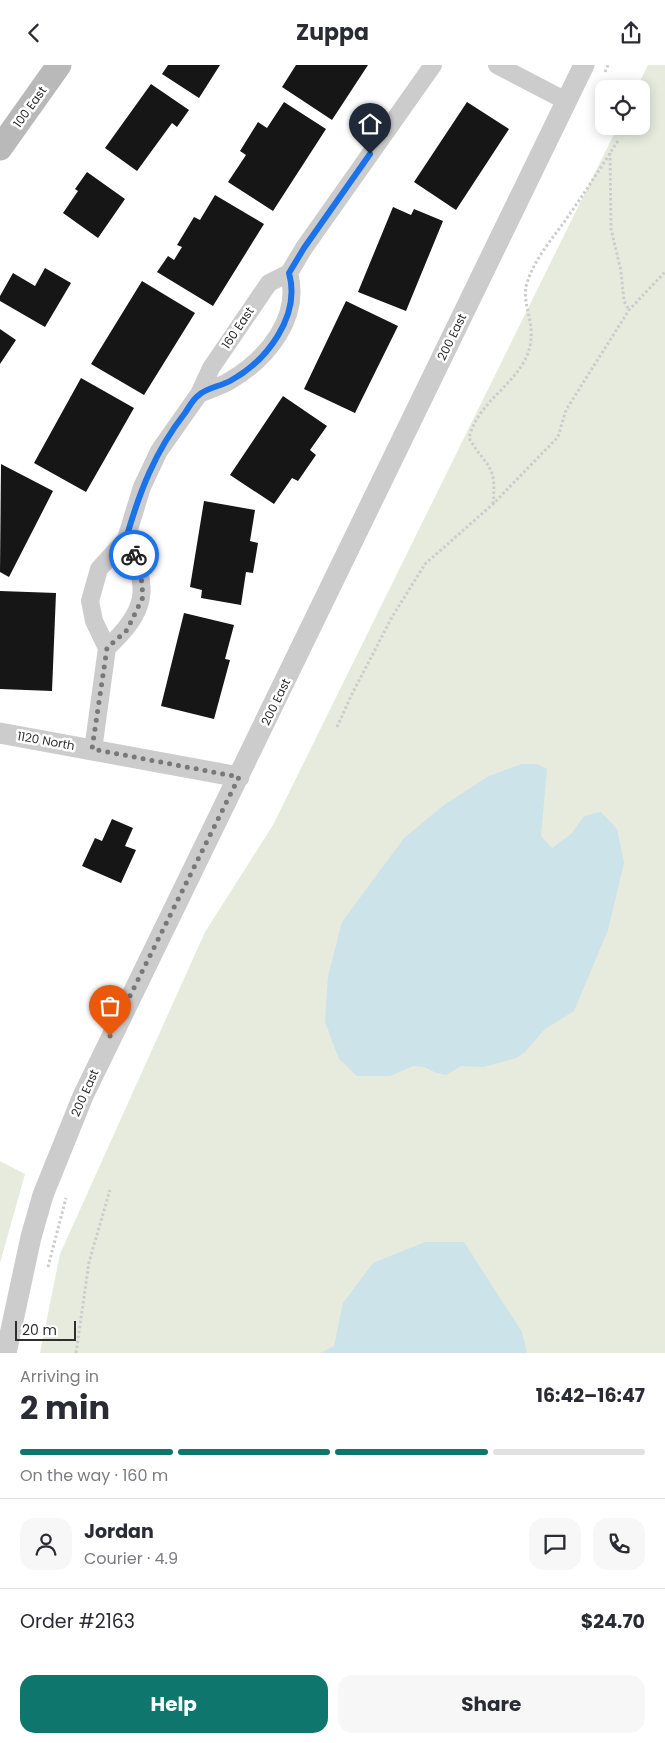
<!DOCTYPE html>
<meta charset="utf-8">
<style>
body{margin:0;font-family:Poppins,sans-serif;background:#f7f7f7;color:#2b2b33;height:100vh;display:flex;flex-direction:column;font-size:19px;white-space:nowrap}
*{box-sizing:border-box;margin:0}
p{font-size:16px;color:#7c7c81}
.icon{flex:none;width:28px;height:28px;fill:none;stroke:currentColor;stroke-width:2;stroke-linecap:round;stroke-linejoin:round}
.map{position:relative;height:1288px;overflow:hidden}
.panel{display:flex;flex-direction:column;background:#fff;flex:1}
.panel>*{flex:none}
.tools{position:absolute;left:595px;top:15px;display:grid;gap:10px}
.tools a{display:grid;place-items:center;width:55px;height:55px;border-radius:10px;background:#fff;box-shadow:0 2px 12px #0003;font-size:25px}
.scale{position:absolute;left:15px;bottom:12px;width:61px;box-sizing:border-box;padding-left:5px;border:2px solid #2f2f2f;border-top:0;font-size:14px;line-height:18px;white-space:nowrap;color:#2f2f2f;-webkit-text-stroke:4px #fff;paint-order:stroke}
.pin{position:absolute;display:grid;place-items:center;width:42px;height:42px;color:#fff;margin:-51px -21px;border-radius:50% 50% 50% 0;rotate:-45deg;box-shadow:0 0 5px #0007}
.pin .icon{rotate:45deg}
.courier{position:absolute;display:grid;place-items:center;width:50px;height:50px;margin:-25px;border:4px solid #1a73e8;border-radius:50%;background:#fff;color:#222;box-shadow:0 1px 6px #0007}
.headline em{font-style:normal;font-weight:700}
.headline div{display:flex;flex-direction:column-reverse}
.headline{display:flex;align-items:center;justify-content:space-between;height:85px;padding:0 20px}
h1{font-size:32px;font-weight:700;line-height:38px}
.bar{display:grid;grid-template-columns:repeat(4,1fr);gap:8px 5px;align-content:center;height:60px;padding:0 20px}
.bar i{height:6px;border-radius:4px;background:#e1e1e2}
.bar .selected{background:#0f766e}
.bar p{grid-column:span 4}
.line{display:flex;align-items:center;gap:12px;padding:0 20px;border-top:1px solid #e1e1e2}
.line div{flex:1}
.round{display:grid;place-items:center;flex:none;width:52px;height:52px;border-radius:15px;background:#f7f7f7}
.button{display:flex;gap:10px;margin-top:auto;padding:10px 20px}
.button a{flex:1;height:58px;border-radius:15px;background:#0f766e;color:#fff;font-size:20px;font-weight:700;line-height:58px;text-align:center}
.button a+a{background:#f7f7f7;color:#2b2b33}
header{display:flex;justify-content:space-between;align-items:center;height:65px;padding:0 20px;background:#fff;font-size:22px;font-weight:700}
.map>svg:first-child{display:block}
.green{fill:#e7ebde}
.water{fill:#cbe3e9}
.building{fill:#161616}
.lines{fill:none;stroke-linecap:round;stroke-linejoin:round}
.path{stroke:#ccc;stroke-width:3;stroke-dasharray:2.5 2.5;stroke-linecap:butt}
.minor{stroke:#ccc;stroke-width:18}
.tertiary{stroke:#ccc;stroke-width:21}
.secondary{stroke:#b9b9b9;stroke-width:25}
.done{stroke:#787878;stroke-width:5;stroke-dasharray:0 9}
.route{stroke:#1a73e8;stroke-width:6}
.labels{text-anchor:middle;stroke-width:5;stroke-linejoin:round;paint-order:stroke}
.street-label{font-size:12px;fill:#2f2f2f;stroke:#fff}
</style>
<header><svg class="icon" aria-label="back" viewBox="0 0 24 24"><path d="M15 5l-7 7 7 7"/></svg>Zuppa<svg class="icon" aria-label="share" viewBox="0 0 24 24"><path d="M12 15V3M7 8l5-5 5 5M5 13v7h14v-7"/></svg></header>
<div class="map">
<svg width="665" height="1288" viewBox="0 0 665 1288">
<rect width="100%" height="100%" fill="#fff"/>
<!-- green -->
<path class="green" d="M648,0H665V1288H40L60,1189L205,867L273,760L618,61H641V24H636Z
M0,1096L25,1109L0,1198Z"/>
<!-- water -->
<path class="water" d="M522,699H537L547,704L541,771L552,783L571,769L584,751L601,747L617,764L624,798L608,865L574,946L544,965L525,987L516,993L483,1002L461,1001L446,1010L434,1007L425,1002L413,1001L390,1011H357L339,994L325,957L328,911L342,857L404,773L444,740L489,711Z
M425,1177H464L522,1267L527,1288H320L334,1281L343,1238L373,1198Z"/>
<!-- building -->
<path class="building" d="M168,0H220L199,33L162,9Z
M296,0H368L332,55L282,22Z
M151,19L189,45L177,62L172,58L137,106L105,83Z
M284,37L326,64L273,146L228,117L246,90L240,86L258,57L267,63Z
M467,37L509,64L456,145L414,117Z
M87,107L125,134L98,173L63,148L78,126L75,124Z
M215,130L264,159L213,241L157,207L168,191L174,195L182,182L177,180L194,152L200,155Z
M393,142L411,150L414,144L443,156L406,246L358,227Z
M45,203L71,218L45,262L0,236V231L13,208L35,221Z
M142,216L195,248L144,330L91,299Z
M346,236L398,261L355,348L304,324Z
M0,264L16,275L0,299Z
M81,313L134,343L86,427L34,398Z
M283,331L327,361L310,385L316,390L298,416L292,413L274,439L230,410Z
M1,399L53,426L9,512L0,507Z
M204,436L255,445L250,476L258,478L253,508L246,507L241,540L201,533L202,525L190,522Z
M0,526L56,528L52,626L0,624Z
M184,548L234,560L225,594L230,595L214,654L161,641Z
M112,754L133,763L125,781L136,785L121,818L82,801L95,773L102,776Z"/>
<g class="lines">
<!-- path -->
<path class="path" d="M605,7L608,0
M610,88L611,164L621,206L624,236L629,245
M493,439C497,398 487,404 469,373C477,339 511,323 526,293C541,259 518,240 528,215C536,191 555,171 569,150C586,126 603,99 619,74
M337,662L351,631L392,552L425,499L493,439L558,372L566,345L629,245L665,207
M48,1202L66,1133
M76,1288L89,1197L110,1125"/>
<!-- minor -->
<path class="minor" d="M497,0L566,36
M199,329C210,324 222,321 231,315C268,293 301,252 289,208
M107,583C147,546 151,523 126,474
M93,685L107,583L94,556L90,536L99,504L126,474L142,422L159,386L199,329L211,303L269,218L289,208L304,183L433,0"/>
<!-- tertiary -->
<path class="tertiary" d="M0,668L239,712
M6,1288L31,1172L43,1130L83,1031L584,0"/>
<!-- secondary -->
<path class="secondary" d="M0,83L59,0"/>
</g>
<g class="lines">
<!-- done -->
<path class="done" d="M110,971L239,712L92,684L107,583L127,565L143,532L141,510L134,490"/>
<!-- route -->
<path class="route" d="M134,490L126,474C139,428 155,386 185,348C189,342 193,334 199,330C206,323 221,321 230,316C267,296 301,251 289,208L304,183L370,89"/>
</g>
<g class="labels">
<!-- street labels -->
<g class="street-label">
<text transform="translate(30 42) rotate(-54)" y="4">100 East</text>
<text transform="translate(238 263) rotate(-56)" y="4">160 East</text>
<text transform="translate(452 272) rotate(-64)" y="4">200 East</text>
<text transform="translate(276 637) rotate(-64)" y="4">200 East</text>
<text transform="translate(46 676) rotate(10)" y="4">1120 North</text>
<text transform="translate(85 1028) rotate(-66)" y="4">200 East</text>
</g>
</g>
</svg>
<div class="tools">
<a><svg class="icon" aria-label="locate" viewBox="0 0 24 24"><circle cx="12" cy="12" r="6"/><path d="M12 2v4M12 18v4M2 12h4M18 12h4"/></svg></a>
</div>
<div class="scale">20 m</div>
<div class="pin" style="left:110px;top:971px;background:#ea580c"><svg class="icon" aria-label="bag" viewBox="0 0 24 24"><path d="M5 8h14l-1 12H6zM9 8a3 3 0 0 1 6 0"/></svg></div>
<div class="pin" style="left:370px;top:89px;background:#1f2937"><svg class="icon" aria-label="home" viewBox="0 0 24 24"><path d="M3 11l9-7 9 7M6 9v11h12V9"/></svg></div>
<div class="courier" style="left:134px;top:490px"><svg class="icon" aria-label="bike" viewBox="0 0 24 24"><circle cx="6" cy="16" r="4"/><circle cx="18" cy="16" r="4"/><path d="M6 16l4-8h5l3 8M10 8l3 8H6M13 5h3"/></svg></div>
</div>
<section class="panel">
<div class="headline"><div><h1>2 min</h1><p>Arriving in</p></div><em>16:42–16:47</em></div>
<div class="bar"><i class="selected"></i><i class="selected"></i><i class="selected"></i><i></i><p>On the way · 160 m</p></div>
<div class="line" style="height:90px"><a class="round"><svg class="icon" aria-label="person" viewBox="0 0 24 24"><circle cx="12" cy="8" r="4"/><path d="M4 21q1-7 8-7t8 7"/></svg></a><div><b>Jordan</b><p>Courier · 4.9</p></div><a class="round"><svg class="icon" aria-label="chat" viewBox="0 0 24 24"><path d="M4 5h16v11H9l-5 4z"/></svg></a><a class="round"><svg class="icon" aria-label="phone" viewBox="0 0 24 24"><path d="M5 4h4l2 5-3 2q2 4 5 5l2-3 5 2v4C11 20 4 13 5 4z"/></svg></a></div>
<div class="line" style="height:65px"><div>Order #2163</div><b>$24.70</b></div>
<div class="button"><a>Help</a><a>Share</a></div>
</section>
